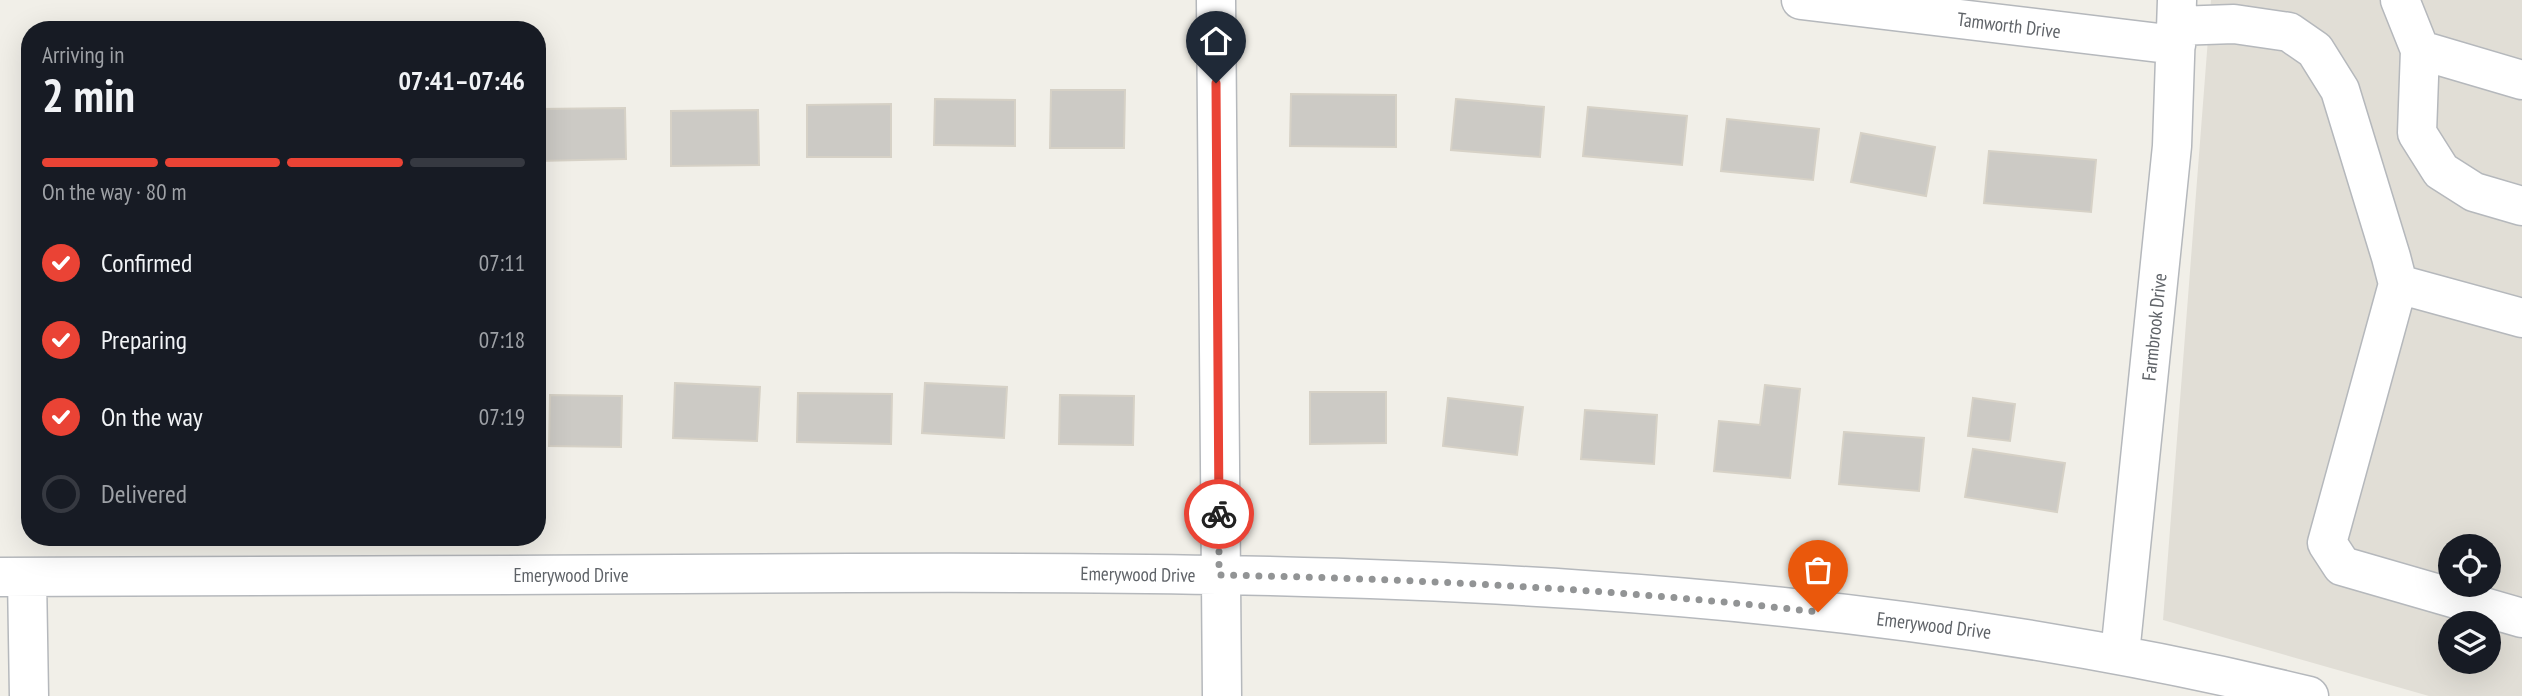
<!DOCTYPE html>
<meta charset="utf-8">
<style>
body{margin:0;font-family:"PT Sans Narrow",sans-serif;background:#20242c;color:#f1f3f6;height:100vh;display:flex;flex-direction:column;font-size:26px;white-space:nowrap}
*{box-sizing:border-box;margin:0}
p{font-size:23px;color:#9ea1a6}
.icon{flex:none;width:38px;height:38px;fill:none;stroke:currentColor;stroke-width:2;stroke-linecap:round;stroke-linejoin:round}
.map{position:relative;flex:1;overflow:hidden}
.side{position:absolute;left:21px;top:21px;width:525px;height:525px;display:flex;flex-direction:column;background:#171b24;border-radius:28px;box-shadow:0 7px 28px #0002}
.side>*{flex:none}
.buttons{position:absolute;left:2438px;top:534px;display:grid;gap:14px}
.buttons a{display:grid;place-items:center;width:63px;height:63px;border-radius:50%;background:#171b24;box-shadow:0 7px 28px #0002;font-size:35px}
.pin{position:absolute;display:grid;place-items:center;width:60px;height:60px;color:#fff;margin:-72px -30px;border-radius:50% 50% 50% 0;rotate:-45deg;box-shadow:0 0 7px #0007}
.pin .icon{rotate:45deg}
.courier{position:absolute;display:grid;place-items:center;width:70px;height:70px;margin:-35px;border:5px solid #ea4335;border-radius:50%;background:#fff;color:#222;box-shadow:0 2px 9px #0007}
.head em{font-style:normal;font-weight:700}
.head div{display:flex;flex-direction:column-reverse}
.head{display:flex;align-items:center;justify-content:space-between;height:119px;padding:0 21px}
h1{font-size:46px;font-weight:700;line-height:52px}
.bar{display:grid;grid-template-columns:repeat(4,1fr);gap:10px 7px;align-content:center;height:84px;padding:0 21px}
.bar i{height:9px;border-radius:5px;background:#363941}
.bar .current{background:#ea4335}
.bar p{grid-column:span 4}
ol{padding:0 21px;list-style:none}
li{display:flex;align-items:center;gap:21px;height:77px}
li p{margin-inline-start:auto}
li .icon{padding:7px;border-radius:50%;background:#ea4335;color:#fff;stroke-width:4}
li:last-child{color:#9ea1a6}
li i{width:38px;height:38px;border:4px solid #363941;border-radius:50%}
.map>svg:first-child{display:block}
.education{fill:#e1ded6;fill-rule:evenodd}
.building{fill:#cccac5;stroke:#d6d1c6;stroke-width:2}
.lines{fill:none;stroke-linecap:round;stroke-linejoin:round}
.minor-casing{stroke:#b5b8bc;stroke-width:41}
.minor{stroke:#fff;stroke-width:38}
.done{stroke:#929495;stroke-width:7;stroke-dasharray:0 12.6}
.route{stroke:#ea4335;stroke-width:9}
.labels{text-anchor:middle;stroke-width:6;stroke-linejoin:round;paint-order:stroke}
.street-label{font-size:19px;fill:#5f6368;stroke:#fff}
</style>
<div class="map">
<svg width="2522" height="696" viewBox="0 0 2522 696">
<rect width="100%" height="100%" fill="#f1efe8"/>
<!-- education -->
<path class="education" d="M2211,0H2522V696H2429L2163,620ZM2450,546H2488V584H2450ZM2450,623H2488V662H2450Z"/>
<!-- building -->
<path class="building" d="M28,84H30V136H24Z
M1051,90H1125L1124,148H1050Z
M1291,94L1396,95V147L1290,146Z
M935,99L1015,100V146L934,145Z
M1456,99L1544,107L1540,157L1451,150Z
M891,104V157H807V105Z
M1588,107L1687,116L1682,165L1583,156Z
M625,108L626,159L537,161V109Z
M758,110L759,165L671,166V111Z
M1727,119L1819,129L1813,180L1721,171Z
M1861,133L1935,147L1926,196L1851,182Z
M1989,151L2096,160L2091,212L1984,203Z
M675,383L760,387L757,441L673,438Z
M925,383L1007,387L1004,438L922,433Z
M1765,385L1800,389L1790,478L1714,471L1719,421L1760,425Z
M28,389H30V450H28Z
M1310,392H1386V443L1310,444Z
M798,393L892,394L891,444L797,442Z
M550,395L622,396L621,447L549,446Z
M1060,395L1134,396L1133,445L1059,444Z
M1448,398L1523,407L1517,455L1443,446Z
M1973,398L2015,404L2010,441L1968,436Z
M1585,410L1657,415L1654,464L1581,459Z
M1844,432L1924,438L1919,491L1839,484Z
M1973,449L2065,463L2057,512L1965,497Z"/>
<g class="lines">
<defs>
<path id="minor" d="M1216,0L1222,696
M1801,0L2176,45
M2400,0L2420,50L2522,80
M2176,26L2234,24L2289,32L2315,50L2340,90L2391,257L2398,284L2327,543L2342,566L2522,618
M2420,50L2417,133L2441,171L2474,192L2522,206
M2398,284L2522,318
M0,577C283,576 567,575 850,573C1339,571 1832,579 2309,696
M27,577L29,696
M2120,654L2172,146L2177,0"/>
</defs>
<!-- minor casing -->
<use href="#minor" class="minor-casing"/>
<!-- minor -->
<use href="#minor" class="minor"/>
</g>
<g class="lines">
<!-- done -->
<path class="done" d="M1219,514V575C1420,579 1618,589 1818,612"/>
<!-- route -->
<path class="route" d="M1216,83L1219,514"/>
</g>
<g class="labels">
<!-- street labels -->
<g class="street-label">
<text transform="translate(2009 25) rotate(7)" y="7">Tamworth Drive</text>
<text transform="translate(2154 327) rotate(-84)" y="7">Farmbrook Drive</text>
<text transform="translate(1138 574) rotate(1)" y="7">Emerywood Drive</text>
<text x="571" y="582">Emerywood Drive</text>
<text transform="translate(1934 625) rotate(7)" y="7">Emerywood Drive</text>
</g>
</g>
</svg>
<div class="buttons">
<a><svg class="icon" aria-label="locate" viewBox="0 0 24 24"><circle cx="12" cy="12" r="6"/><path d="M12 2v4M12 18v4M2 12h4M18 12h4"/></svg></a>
<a><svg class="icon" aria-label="layers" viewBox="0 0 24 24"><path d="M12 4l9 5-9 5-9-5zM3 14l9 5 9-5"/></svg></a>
</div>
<div class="pin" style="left:1818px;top:612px;background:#ea580c"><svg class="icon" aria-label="bag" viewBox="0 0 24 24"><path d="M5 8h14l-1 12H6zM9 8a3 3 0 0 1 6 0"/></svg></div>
<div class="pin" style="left:1216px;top:83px;background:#1f2937"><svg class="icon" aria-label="home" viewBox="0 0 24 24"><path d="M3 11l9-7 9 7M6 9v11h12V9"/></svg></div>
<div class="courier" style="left:1219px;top:514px"><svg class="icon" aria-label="bike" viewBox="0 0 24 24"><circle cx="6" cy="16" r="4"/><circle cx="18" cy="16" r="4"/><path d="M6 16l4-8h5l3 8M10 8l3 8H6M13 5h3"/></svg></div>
<section class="side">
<div class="head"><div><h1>2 min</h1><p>Arriving in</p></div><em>07:41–07:46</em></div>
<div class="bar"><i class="current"></i><i class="current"></i><i class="current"></i><i></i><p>On the way · 80 m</p></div>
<ol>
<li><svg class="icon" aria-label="check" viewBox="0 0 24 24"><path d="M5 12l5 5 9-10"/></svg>Confirmed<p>07:11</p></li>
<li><svg class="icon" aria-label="check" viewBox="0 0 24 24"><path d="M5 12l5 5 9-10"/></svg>Preparing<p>07:18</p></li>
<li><svg class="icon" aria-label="check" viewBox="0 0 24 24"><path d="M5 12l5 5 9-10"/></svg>On the way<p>07:19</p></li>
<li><i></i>Delivered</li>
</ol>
</section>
</div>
